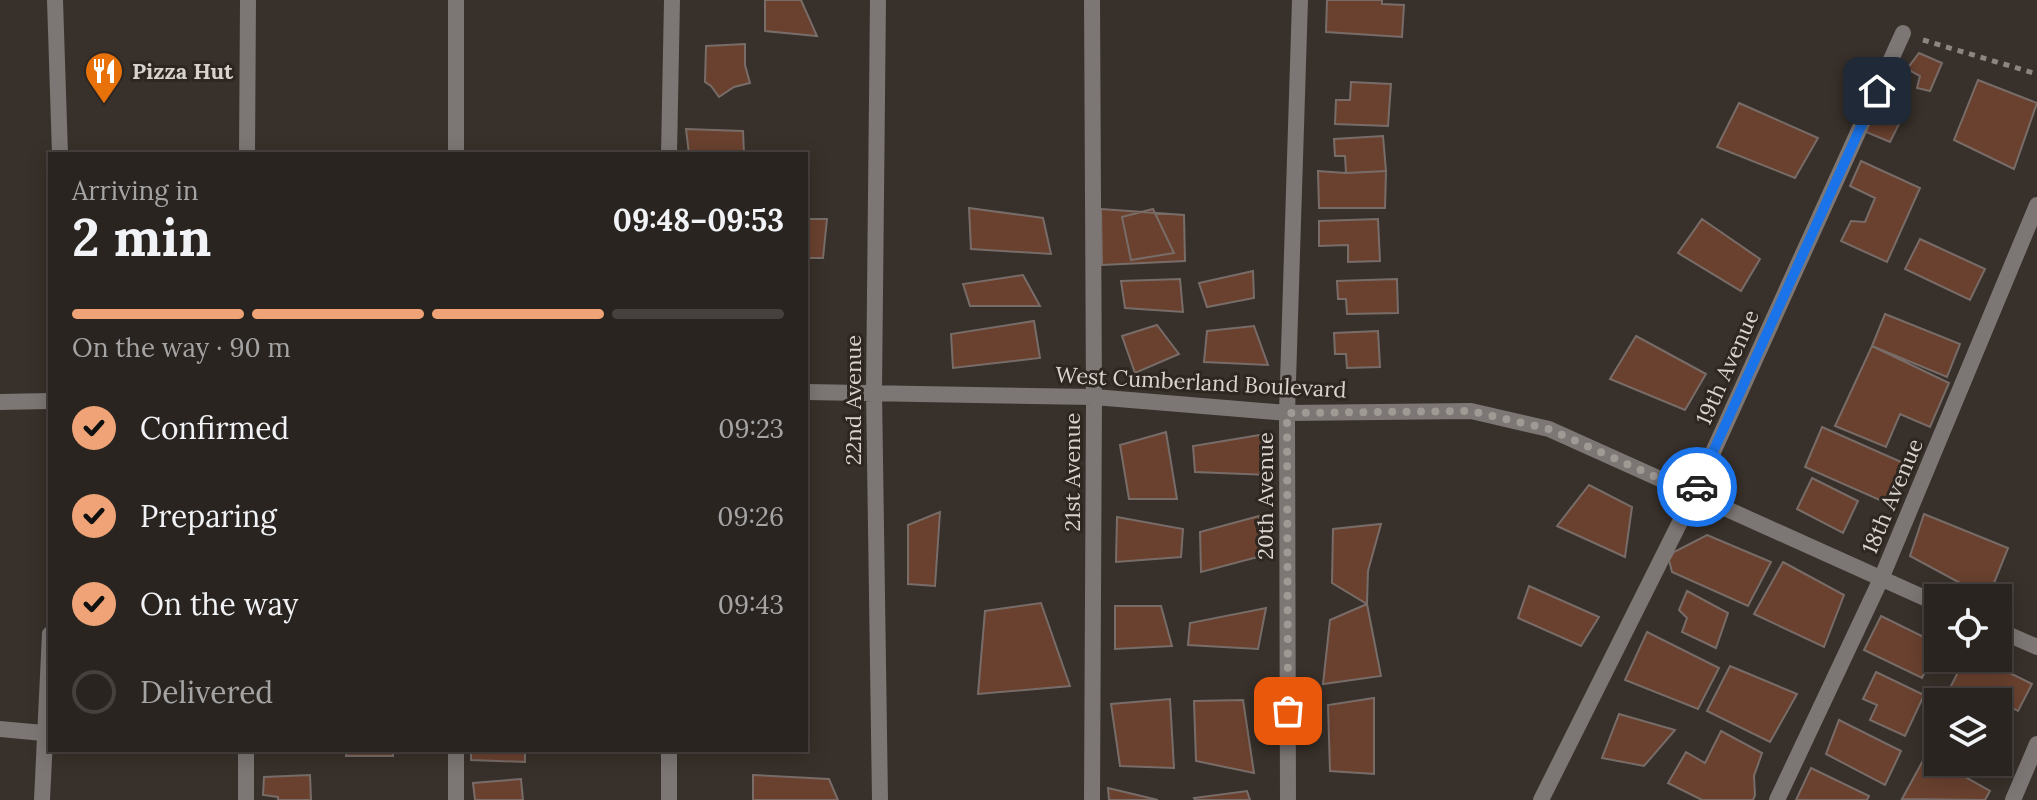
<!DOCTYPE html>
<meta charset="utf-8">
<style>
body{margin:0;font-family:Lora,serif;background:#322c29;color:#f1f3f6;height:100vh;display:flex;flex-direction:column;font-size:30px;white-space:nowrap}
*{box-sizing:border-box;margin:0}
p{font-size:26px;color:#a5a4a5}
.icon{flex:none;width:44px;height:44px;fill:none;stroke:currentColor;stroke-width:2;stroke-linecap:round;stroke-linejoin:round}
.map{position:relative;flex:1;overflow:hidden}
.side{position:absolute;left:48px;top:152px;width:760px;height:600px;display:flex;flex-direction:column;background:#2a2420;border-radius:0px;box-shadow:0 4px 20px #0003,0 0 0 2px #46413e}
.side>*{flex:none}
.controls{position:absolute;left:1924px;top:584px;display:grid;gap:16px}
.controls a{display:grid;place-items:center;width:88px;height:88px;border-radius:0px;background:#2a2420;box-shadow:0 4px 20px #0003,0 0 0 2px #46413e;font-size:40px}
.pin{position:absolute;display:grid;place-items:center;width:68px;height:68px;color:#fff;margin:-34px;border-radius:16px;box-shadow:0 4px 12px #0006}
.courier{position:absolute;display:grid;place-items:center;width:80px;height:80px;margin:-40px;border:6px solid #1a73e8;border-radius:50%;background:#fff;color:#222;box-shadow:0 2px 10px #0007}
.summary em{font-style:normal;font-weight:700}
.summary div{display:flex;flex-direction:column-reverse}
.summary{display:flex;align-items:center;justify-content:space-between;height:136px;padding:0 24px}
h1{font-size:52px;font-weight:700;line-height:60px}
.bar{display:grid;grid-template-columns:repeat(4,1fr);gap:12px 8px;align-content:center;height:96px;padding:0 24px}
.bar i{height:10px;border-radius:6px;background:#46413e}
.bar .on{background:#efa376}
.bar p{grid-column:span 4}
ol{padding:0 24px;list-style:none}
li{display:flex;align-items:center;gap:24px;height:88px}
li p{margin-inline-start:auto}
li .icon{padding:8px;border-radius:50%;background:#efa376;color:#111;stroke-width:4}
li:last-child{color:#a5a4a5}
li i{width:44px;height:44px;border:4px solid #46413e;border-radius:50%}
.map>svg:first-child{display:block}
.building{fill:#6a412f;stroke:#786c68;stroke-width:2}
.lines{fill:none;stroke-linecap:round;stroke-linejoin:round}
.path{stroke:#8c8580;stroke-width:5;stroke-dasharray:6 6;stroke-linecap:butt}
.service{stroke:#7c7674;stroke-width:16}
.minor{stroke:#7c7674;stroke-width:16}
.done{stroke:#a09a95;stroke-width:8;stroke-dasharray:0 14.4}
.route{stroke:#1a73e8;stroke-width:10}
.labels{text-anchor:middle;stroke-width:6;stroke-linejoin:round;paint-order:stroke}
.poi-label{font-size:22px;font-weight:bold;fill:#d8d3cf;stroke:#2e2620;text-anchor:start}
.street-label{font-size:22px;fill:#d8d3cf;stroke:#2e2620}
</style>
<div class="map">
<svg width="2037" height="800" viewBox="0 0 2037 800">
<rect width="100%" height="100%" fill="#38302a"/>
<!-- building -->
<path class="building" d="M765,0H801L817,36L765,31Z
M1327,0H1382V4L1404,5L1402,37L1326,32Z
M745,44V65L750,83L734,87L719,97L711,86L705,82L706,46Z
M1919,53L1942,63L1930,91L1917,88L1920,76L1907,69Z
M1978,80L2037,103L2014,169L1954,140Z
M1351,82L1391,84L1388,126L1335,124L1336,100H1350Z
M1882,95L1908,106L1890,142L1859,129Z
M1739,103L1818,138L1795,178L1717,147Z
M686,129L743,131L744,154H689Z
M1383,136L1386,171L1346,173L1345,156H1335L1334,139Z
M1861,161L1920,188L1887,262L1841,241L1851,221L1865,222L1875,198L1850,186Z
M1318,171L1346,173L1386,171L1385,208H1319Z
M969,208L1043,218L1051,254L971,249Z
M1101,209L1184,215L1185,261L1102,265Z
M1153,209L1174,253L1131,260L1122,217Z
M806,219H827L823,258H806Z
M1378,219L1380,261L1348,262V245L1319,246V221Z
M1702,219L1760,259L1741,291L1678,253Z
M1920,239L1985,269L1970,300L1905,269Z
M1253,271L1254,298L1207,307L1199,283Z
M1023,275L1040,306H970L963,284Z
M1180,279L1183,312L1125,308L1121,281Z
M1397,279L1398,313L1347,314L1346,299H1338L1337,281Z
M1885,314L1960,344L1947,377L1872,346Z
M1034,321L1040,358L953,368L951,334Z
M1157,325L1179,354L1135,373L1122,336Z
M1254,326L1268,365L1204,362L1207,331Z
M1378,331L1380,367L1347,368L1346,354H1335L1334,333Z
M1636,336L1706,374L1685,410L1610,379Z
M1872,346L1949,383L1930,427L1900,414L1886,447L1835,426Z
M1822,427L1908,465L1891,505L1805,467Z
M1166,432L1177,499H1129L1120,445Z
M1260,435L1269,475L1195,472L1193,446Z
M1812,478L1858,501L1843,533L1797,509Z
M1589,485L1632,507L1625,557L1557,526Z
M940,512L935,586L908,584V525Z
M1924,514L2008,548L1988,598L1910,556Z
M1259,516L1269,554L1201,572L1200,532Z
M1117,517L1183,529L1181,557L1116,562Z
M1381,524L1368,571L1367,604L1332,583L1333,529Z
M1707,535L1771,562L1748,606L1672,572L1669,560L1674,552Z
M1783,562L1844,595L1824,647L1754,614Z
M1529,586L1599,617L1581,646L1518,618Z
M1687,591L1728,613L1716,648L1682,632L1687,618L1679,610Z
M1041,603L1070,686L978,694L985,611Z
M1367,604L1381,676L1323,684L1330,620Z
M1115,606H1161L1172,646L1115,649Z
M1266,608L1258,649L1188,645L1190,623Z
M1881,616L1938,644L1922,678L1864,650Z
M1647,632L1719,668L1698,709L1625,680Z
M1965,658H1980L2032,684L2018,711L1991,696L1988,702H1972L1949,690Z
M1730,666L1797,694L1770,742L1707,711Z
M1876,672L1924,695L1905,736L1870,720L1877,705L1863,699Z
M1374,698V774L1330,771L1328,705Z
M1170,699L1174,768L1120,766L1111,704Z
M1243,700L1254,773L1196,761L1194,701Z
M1619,714L1675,730L1644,766L1602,758Z
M1839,720L1901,751L1885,785L1826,754Z
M1998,725L2011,731L1998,759Z
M1721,731L1762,753L1754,776L1755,795L1753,800H1702L1668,783L1686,752L1705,763Z
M347,750H393V756H346Z
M471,750H525V762L471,760Z
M1926,755L1990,791L1985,800L1902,799Z
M1811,768L1869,796L1867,800H1796Z
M310,775L311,800H278V797L263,795L264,777Z
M753,775L829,779L838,800H753Z
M521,779L523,800H475L473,783Z
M1108,788L1158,800H1109Z
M1247,791L1250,800H1195L1194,798Z"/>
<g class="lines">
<!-- path -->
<path class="path" d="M1923,40L2037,74"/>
<!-- service -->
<path class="service" d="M55,0L60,154
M0,729L43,733
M42,800L50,634"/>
<!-- minor -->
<path class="minor" d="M456,0V154
M878,0L874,391L880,800
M247,154L248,0
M669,154L672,0
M806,392L1094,397L1287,413L1471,411L1549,429L1938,604
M0,402L50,401
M1998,630L2037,647
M246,750V800
M669,750V800
M456,800V750
M1092,800L1094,397L1092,0
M1288,800L1287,413L1300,0
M1541,800L1694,494L1903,33
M1777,800L1881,579L2037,205
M2013,800L2037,744"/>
</g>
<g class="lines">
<!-- done -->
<path class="done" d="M1288,711L1287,413L1471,411L1549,429L1694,494L1697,487"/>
<!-- route -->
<path class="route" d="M1697,487L1877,91"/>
</g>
<!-- icons -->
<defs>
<symbol id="restaurant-pin" viewBox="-11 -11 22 30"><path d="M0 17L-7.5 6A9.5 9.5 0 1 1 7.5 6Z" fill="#e8710a" stroke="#2e2620"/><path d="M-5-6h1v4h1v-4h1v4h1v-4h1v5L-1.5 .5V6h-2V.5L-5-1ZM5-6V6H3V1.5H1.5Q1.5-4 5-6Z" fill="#fff"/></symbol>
</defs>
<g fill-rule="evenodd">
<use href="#restaurant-pin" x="82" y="49" width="44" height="60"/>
</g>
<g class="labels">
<!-- poi labels -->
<g class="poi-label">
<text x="132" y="79">Pizza Hut</text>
</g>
<!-- street labels -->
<g class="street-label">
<text transform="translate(1727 367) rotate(-66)" y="8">19th Avenue</text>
<text transform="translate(1201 382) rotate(3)" y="8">West Cumberland Boulevard</text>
<text transform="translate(853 400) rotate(-90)" y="8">22nd Avenue</text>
<text transform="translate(1072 472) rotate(-90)" y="8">21st Avenue</text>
<text transform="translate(1265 496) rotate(-90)" y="8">20th Avenue</text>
<text transform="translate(1892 496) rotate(-67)" y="8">18th Avenue</text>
</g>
</g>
</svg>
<div class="controls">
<a><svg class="icon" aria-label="locate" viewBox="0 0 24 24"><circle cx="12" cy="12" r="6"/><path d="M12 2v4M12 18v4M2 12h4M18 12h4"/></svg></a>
<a><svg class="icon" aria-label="layers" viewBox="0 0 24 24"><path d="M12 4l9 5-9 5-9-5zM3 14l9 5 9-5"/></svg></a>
</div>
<div class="pin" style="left:1288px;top:711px;background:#ea580c"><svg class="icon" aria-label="bag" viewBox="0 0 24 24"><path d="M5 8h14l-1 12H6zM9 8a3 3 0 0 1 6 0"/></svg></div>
<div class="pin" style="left:1877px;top:91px;background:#1f2937"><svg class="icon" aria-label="home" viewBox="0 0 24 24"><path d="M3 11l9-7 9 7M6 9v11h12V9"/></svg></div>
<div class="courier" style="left:1697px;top:487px"><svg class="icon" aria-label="car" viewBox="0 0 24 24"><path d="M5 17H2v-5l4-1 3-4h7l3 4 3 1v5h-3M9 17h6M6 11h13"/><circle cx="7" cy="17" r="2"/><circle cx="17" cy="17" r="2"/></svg></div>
<section class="side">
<div class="summary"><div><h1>2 min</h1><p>Arriving in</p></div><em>09:48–09:53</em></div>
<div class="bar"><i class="on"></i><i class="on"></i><i class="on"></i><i></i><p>On the way · 90 m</p></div>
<ol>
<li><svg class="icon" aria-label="check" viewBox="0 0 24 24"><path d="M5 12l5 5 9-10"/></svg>Confirmed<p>09:23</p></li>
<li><svg class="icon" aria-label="check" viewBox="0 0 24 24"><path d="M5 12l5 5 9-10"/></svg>Preparing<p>09:26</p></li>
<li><svg class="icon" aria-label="check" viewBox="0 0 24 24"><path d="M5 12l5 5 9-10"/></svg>On the way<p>09:43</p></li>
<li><i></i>Delivered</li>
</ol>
</section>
</div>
